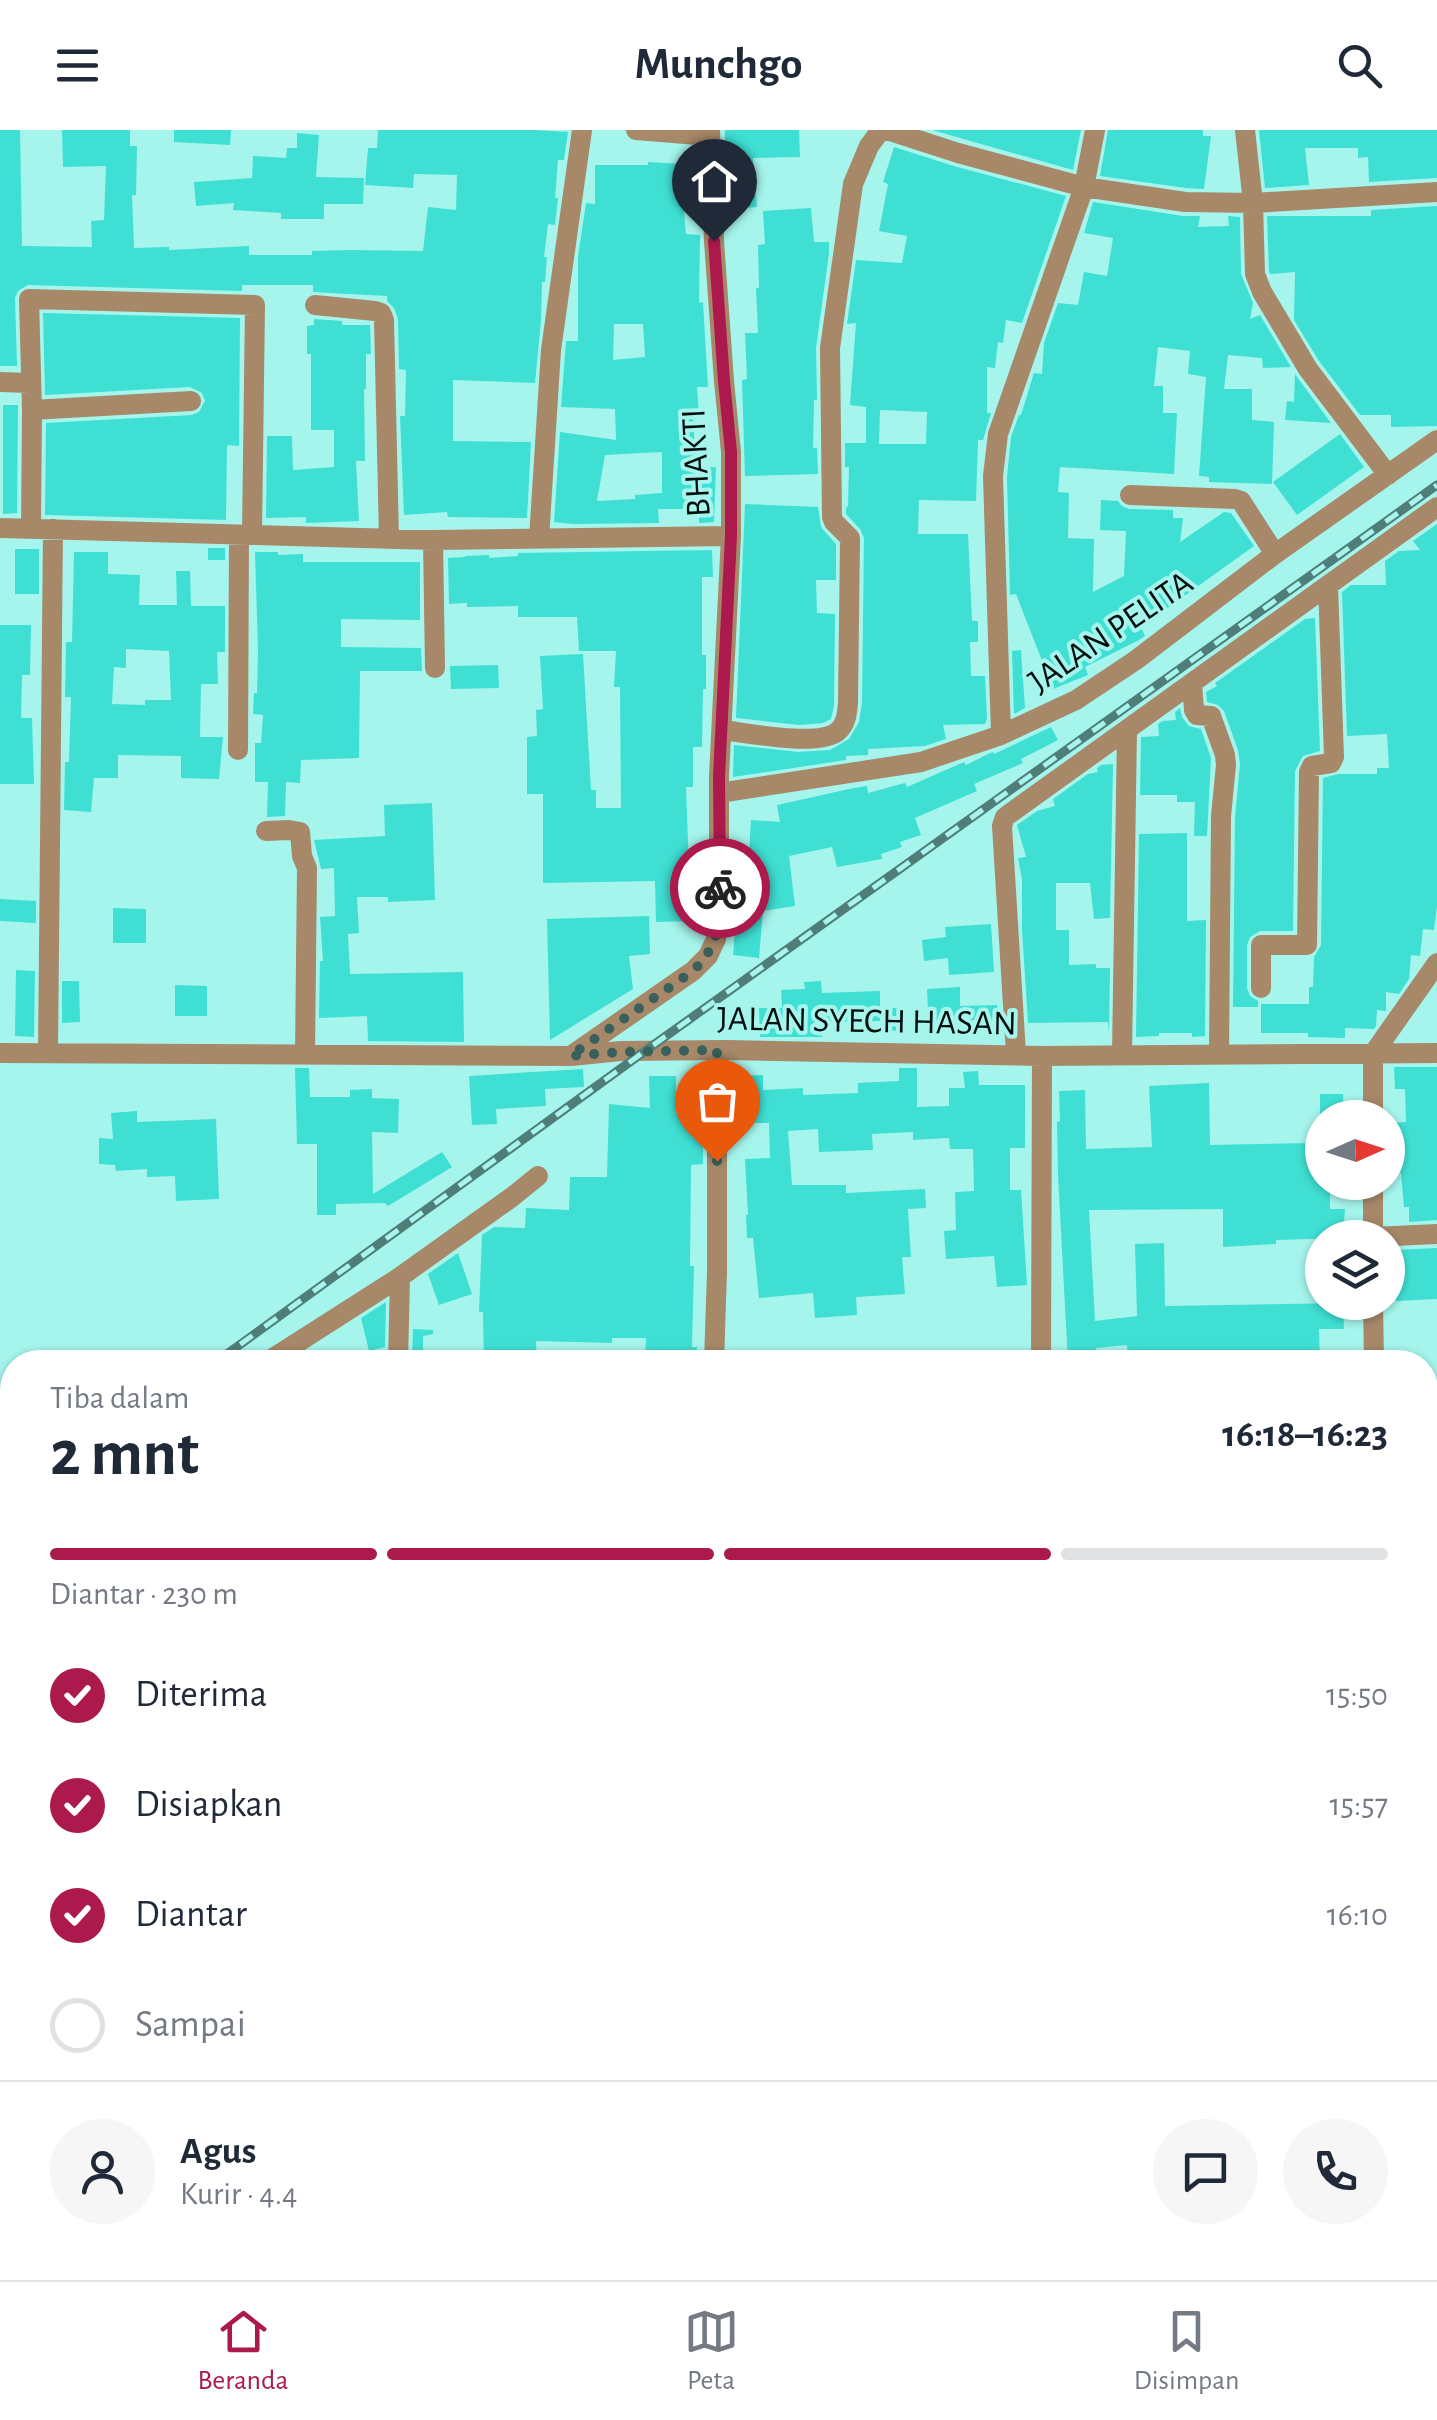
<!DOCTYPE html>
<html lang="id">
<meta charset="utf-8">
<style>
body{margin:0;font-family:"Alegreya Sans",sans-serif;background:#f6f6f7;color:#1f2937;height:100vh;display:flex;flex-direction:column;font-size:38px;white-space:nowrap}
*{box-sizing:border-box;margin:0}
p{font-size:32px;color:#747a83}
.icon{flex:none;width:55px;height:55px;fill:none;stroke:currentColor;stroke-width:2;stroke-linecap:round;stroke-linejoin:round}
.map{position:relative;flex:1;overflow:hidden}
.drawer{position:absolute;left:0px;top:1220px;width:1438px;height:930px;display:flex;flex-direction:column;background:#fff;border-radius:40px 40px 0 0;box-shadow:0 2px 8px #0004}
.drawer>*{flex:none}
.needle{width:65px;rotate:87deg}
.controls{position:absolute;left:1305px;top:970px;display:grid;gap:20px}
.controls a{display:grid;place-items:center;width:100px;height:100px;border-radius:50%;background:#fff;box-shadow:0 2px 8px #0004;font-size:50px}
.pin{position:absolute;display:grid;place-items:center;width:85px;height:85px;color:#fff;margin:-102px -42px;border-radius:50% 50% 50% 0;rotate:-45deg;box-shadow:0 0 10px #0007}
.pin .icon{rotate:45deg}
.courier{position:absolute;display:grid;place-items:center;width:100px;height:100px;margin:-50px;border:8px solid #ac194d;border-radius:50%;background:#fff;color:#222;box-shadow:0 2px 12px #0007}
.overview em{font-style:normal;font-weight:600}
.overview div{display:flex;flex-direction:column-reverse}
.overview{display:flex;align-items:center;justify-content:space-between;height:170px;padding:0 50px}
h1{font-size:65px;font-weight:600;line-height:75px}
.bar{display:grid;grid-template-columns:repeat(4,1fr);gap:15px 10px;align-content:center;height:120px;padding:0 50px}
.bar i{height:12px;border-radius:8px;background:#e0e1e3}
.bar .current{background:#ac194d}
.bar p{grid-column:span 4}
.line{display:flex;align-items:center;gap:25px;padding:0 50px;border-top:2px solid #e0e1e3}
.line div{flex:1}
.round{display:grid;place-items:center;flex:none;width:105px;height:105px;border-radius:52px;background:#f6f6f7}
ol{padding:0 50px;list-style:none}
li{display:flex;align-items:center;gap:30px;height:110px}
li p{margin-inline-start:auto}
li .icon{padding:10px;border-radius:50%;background:#ac194d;color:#fff;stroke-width:4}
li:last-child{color:#747a83}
li i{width:55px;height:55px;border:5px solid #e0e1e3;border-radius:50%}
header{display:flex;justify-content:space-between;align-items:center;height:130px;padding:0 50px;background:#fff;font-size:45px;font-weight:600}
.menu{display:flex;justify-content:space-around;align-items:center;height:140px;border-top:2px solid #e0e1e3;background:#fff;font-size:28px;color:#747a83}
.menu a{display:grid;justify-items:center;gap:5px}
.menu .current{color:#ac194d}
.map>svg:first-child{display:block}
.built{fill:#8feae1}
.green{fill:#dec5f7}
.building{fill:#3fdfd3;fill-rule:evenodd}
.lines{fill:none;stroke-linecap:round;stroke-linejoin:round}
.minor{stroke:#a78868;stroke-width:20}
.rail-casing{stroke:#4f7e79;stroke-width:9}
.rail{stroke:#a5f5ed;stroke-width:5;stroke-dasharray:15;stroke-linecap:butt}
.done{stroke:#3a605c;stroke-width:10;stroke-dasharray:0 18}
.route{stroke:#ac194d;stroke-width:12}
.labels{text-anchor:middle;stroke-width:8;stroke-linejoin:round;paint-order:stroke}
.street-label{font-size:35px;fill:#000f0e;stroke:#a5f5ed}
</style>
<header><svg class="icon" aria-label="menu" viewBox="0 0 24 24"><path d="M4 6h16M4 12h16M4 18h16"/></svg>Munchgo<svg class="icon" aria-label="search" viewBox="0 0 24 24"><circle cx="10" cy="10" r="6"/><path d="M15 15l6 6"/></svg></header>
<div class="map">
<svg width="1437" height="2150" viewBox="0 0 1437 2150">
<rect width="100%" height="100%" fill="#a5f5ed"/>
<!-- built -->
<path class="built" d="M1425,1555H1437V1861H1425Z"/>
<!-- green -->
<path class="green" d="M1437,2075V2150H1412V2138H1425V2093Z"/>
<!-- building -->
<path class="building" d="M0,0H20L22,116L92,117L91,91L104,90L106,36L63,37L62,0H130V16H137L136,65H132L134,118L169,117V120L249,116V125H312V121L349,120L423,121L428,77L456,80L457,45L414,44L413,58L365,55L368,18H377L378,0H535L568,2L564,30H558L555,68H558L555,95L548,94L544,127H547L545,152H542L541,190L535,253L453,250V311L531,312L527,388L448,387L447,382L404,385L400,286H405L406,240L399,239L398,189L394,178L387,171V166L313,162V155H242V161L28,155L18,161L15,168L17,236H0Z
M174,0H231L230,15L174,12Z
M725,0H799L800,27L753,28L757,77L733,79L728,28H725Z
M932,0H1081L1073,40Z
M1108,0H1203V6H1211L1204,59L1186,58L1100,46Z
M1259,0H1437V48L1369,52L1368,27L1358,28V18H1305L1309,55L1265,58Z
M297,3L319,5L316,47L364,48L363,74H324V89H281V83L233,80L234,73L196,76L194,52L252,48L253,26L286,28L287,18H297Z
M894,17L954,36L1066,66L1022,193L1006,190L1003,213L998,212L995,238L987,237V283H991L983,310H978L976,371L919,370L918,404H968L972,491H978V512H970L971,546H985L987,588L985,594L943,595L946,609L925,616L868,619V625L846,626V630L733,647L734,615L798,622L830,620L849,609L859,592L862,573L864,408L860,399L846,384V378L848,376L849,337H845V313H866V277L850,275L856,193L847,194L856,130L902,133L907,106L879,101L888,54L883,52ZM880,280L927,282L926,314H879Z
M648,32L698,35L697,60L682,59L686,104L700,105L699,173L703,172L708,257H697L699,285L693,286L696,337H716L714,392L699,393V379H658L659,393L573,394L554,392L560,302L616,310L615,279L561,277L566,211H578V127L586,73L595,74V35H648ZM614,194H643L645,227L613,230ZM662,322V363L635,365V369L597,371L605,325Z
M1093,72L1183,86H1200L1198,97L1229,96L1228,86L1240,87L1241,144L1253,173L1250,189L1260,185L1291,237L1263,238L1262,228L1228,225L1224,259H1252V290L1274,292L1272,354L1209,352V347L1199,346L1206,247L1188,244L1190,221L1158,217L1154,256H1163V283H1177L1174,344L1060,337L1058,362L1069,363L1068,408L1094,409L1093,462L1124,446L1126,401L1100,400L1101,370L1118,371L1122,376L1129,379L1173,380V388H1183L1180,412L1224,382L1231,383L1254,416L1141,497L1145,506L1139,510L1085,537L1088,545L1053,559L1016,464L1010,465L1007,347L1011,307L1019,285H1021L1034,243L1042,244L1044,213L1058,173L1078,175L1084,142L1107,146L1113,108L1084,103Z
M1437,76V296L1391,297V285H1360L1319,231L1294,190L1295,142L1270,144L1269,141L1267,86H1371V80Z
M811,78L814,112H829V123L816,218L817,270H814L813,318H817L818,344L745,346L742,250L747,249L745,203H758L756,158H759L758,115L765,114L763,81Z
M43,183L240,188L239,316L227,315L226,390L45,385L46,293L192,285L199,282L205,271L202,263L190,257L45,265Z
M314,189L342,191V195H370L371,224H366V259H364L365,331H356L359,391L306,393V387L266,388L267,306H292L293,340L334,337V300H311V224H307V196L314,195Z
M1295,244L1297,247L1331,293L1285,290L1287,271L1294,272Z
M3,275H18L17,383L3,384Z
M1340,304L1364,337L1297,385L1273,352Z
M745,374L818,377L821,397L836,414V450H816L817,483L835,484L834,576L831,589L823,593L799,595L736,588Z
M1437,394V776L1434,800L1423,799L1420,826L1411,825L1409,849L1399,864L1386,862V881L1377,880L1376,896L1374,899L1345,898V908L1308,907V903H1261V874H1309V857H1313L1314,827L1321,815L1323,648L1338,644H1377V638H1389L1387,604L1347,606L1342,462L1351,455H1386L1385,431L1399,421L1420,420L1413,411Z
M208,418H225V430H208Z
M15,419H39V464H15Z
M712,420L713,447H702V525H706V559H703L702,617H693V657H686L691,791L656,792L655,751L543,753V664H527V607L537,606L536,580L543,579L540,526L583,524L591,660H596V678H621L620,557H614L616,521H579L577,487H518V476L467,477V473L449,474L448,428L465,427V426L489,425V428L518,426V423Z
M74,422H108V444L140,445L139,475H177L176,441H190L191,476H225V522H217L218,554H201L200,607H223L219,649L181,648V626L118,625V648H94L91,682L64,680L65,632H69L71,567H65L66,512H72ZM126,519L169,521L171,570H145V575L112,574L114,537L126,538Z
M255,422H278V425L303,424V432H420V490L341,489V517L421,518L422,541H360L359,628L301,630L300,653L286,652L285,686L267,687L268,652H255V613H261L263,585L253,584L254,563H257L258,520Z
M1315,488L1320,621L1303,626L1295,641L1293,801H1260L1250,807L1247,815V858L1250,866L1258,871V877H1233L1235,687L1240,634L1238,620L1224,581L1218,575L1207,572L1206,562L1217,556L1215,553L1305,489Z
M0,495H31L30,545H22L21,588H32L34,654H0Z
M1021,520L1025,578L1014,584L1012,521Z
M498,535L499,558L451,559L450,536Z
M1180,578L1182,587L1189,596L1201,599L1211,628L1207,706H1194L1195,672H1177V665H1140L1141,607L1159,606L1158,594L1163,591L1176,590L1175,582Z
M1051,597L1058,610L1021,629L1023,633L974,654L977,661L915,688L921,705L900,712L902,717L881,724L882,729L837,737L832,717L789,726L795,776L763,781L759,828L733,825L735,800L743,801L746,765H738L740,737L748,738L751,690L780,692L777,675L849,659L867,656L868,663L905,653L907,657L964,632L966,635L988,624L993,622L994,624Z
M1113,634L1110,788L1094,789L1090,753H1056V800H1069V835L1096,834V838H1110L1109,902L1108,892L1028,893L1022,799V749L1018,728L1026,727L1017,695L1037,681L1055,676L1053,669L1088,644L1098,642L1097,638L1101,635Z
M432,673L435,770L388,772V767H357L359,803L348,804L350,844L463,842L464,912L368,911L367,886L319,888L320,831H323L320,787L335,786L334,738L321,739L314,710L385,706L384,675Z
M1187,703V791L1206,790L1205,906L1192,907V903H1159V906L1136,907L1139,704Z
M0,769L36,771V793L0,791Z
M113,778L146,779V813H113Z
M649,786L650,824L629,826L633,859L550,910L547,789Z
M991,794L994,842L949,845L948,828L924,831L922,810L946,807L945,797Z
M16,840L35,841L34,907L15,906Z
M62,851H79L80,892L62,893Z
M821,851L822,863L880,861V891L821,892L822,907H760L759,878H782L781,860L805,859L804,852Z
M175,855L207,856V886H175Z
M960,857V876L997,875L998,889L935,893V880H928L927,859Z
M883,878H902V901L883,900Z
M1394,937H1437V1090L1409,1092V1077H1404L1401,1043L1394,1044L1391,993L1406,992L1405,959H1395Z
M295,938H309L310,967H350V960L372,959V968L399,969L398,1003L372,1002L373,1064L442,1022L452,1037L388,1076L385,1073L336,1074V1085H317V1014H297Z
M899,938H917V977L949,976V958H965L963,942L978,941L979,955H1025V1018H1010V1060H1021L1027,1155L997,1157L994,1126L946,1129L944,1101L956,1100L955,1062L974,1061L973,1019H950L949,1008L913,1010V1002L872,1004L873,1020L819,1022L818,999L788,1001L792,1055H846V1063L925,1059L926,1078L908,1079L911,1127H902L905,1164L856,1167L857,1185L815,1188L813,1163L759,1168L753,1108H747L746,1085H748L745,1029L770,1028L769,993H731V946L763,945V960L803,958V965L858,963V953L899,951Z
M583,939L584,957L545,959L546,976L496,979L497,994L472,995L469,946Z
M649,946H676V983H703V1034L691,1035L690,1136H694L692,1217H697L696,1232H645L646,1208H612V1213L536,1211L537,1231L484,1232L483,1182H479L482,1105L494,1097L525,1098L526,1078L569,1080L570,1047H607L609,974L650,978Z
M1209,953L1210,1015L1314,1013L1315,1050L1330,1052V1079H1345L1343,1108L1276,1110V1114L1223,1117V1079L1089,1080L1095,1191L1137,1186L1135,1114L1164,1113L1165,1176L1343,1173L1344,1199H1319L1320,1232H1128L1127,1215L1096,1218V1232H1068L1058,1045L1057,992L1060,991L1059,961L1085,960L1086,1019L1152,1017L1149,956Z
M1320,964H1343L1344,988H1320Z
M137,981V992L216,989L219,1069L176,1071L175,1046L147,1047V1039L116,1041L115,1035L99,1034V1008L113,1009L111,983Z
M1437,1118V1169L1396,1171V1120Z
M458,1123L472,1164L439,1175L428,1144Z
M386,1172L385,1217L369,1221L361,1188Z
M413,1199L433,1200V1204L423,1206V1232H412Z"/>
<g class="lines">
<!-- minor -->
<path class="minor" d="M636,0L710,6
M887,0L958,23L1084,57L1185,72L1253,73L1437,62
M1245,0L1253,73L1255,144L1262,162L1308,239L1388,345
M315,175L375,181L381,183L384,190L389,408
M0,252L30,253
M32,280L191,271
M1130,365L1235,369L1241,371L1275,424
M0,398L433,410L731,406
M31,398L32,280L29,169L255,175L252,405
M539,409L551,220L582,0
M433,410L435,538
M1192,553L1194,580L1197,585L1211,586L1225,625L1226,635L1221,686L1219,924
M723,600C748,603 817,617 837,602C846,595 847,584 848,573L850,408L834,392L832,387L830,218L853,54L869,16L881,0
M1001,605L993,346L998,304L1084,57L1095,0
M238,620L239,405
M719,663L921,632L1001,605L1076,570L1136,530L1275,424L1437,310
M266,701L289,700L300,702L302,726L307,738L305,924
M1261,858V815H1307L1309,642L1312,636L1331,633L1334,627L1328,455
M0,923L571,926L621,921L727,920L1042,926L1437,923
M48,923L53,399
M1016,924L1002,696L1005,687L1437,377
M1122,924L1127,600
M572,925L693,841L708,826L716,809L719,786V646L731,406V322L724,251L714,111L710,0
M1373,988V924L1437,833
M1373,1107L1437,1104
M1373,1108V1052
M1373,1172L1374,1232
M267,1232L400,1147L512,1067L538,1046
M398,1232L400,1147
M714,1232L717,1142V920
M1041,1232L1042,926
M1425,1321H1437
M1425,1416L1437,1415
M0,1429L12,1420
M1425,1932L1437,1931
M0,1949L12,1948
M1425,2017H1437
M427,2138L428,2150
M751,2138L752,2150
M1037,2138V2150
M1369,2138V2150"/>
<defs>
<path id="rail" d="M216,1232L645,921L1437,355
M0,1389L12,1380"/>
</defs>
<!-- rail casing -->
<use href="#rail" class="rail-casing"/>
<!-- rail -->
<use href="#rail" class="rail"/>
</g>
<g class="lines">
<!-- done -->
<path class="done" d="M717,1031V920L621,922L570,926L693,841C720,814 719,795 720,758"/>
<!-- route -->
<path class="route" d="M714,111L724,251L731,322V406L719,646L720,758"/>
</g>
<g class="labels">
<!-- street labels -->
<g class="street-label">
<text transform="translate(695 333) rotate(-93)" y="12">BHAKTI</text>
<text transform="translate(1110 501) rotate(-34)" y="12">JALAN PELITA</text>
<text transform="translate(867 890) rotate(1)" y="12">JALAN SYECH HASAN</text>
</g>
</g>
</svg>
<div class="controls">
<a><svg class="needle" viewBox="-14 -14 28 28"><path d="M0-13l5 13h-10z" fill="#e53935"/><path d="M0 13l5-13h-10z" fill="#747a83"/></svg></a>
<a><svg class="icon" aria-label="layers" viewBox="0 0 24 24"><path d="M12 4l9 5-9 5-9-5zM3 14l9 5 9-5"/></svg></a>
</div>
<div class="pin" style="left:717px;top:1031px;background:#ea580c"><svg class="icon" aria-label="bag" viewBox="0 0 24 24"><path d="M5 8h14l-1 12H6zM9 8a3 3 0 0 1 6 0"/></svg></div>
<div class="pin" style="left:714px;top:111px;background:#1f2937"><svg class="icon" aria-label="home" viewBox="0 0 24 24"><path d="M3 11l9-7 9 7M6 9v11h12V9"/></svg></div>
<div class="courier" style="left:720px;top:758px"><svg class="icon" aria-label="bike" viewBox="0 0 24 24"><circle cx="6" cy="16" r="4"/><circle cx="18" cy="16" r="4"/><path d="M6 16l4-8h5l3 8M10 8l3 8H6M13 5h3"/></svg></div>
<section class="drawer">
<div class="overview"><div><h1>2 mnt</h1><p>Tiba dalam</p></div><em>16:18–16:23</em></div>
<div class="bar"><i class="current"></i><i class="current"></i><i class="current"></i><i></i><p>Diantar · 230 m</p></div>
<ol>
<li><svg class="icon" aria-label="check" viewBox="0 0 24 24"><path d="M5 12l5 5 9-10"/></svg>Diterima<p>15:50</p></li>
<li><svg class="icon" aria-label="check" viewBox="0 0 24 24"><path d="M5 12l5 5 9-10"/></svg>Disiapkan<p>15:57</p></li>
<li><svg class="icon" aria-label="check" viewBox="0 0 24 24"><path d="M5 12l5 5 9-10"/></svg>Diantar<p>16:10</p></li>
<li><i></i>Sampai</li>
</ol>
<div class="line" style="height:180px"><a class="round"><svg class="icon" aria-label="person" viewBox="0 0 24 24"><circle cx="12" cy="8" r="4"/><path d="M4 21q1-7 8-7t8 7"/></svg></a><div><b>Agus</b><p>Kurir · 4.4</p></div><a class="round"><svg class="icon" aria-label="chat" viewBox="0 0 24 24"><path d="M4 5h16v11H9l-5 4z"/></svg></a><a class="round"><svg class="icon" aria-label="phone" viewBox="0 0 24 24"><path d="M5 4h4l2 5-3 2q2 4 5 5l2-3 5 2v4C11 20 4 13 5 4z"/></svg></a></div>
</section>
</div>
<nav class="menu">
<a class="current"><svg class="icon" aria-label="home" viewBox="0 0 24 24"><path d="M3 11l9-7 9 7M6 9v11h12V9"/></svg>Beranda</a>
<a><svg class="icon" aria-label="map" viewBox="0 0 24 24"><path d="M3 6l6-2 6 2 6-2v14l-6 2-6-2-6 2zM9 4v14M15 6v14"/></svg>Peta</a>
<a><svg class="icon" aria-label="saved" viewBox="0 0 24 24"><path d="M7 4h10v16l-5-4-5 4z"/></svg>Disimpan</a>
</nav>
